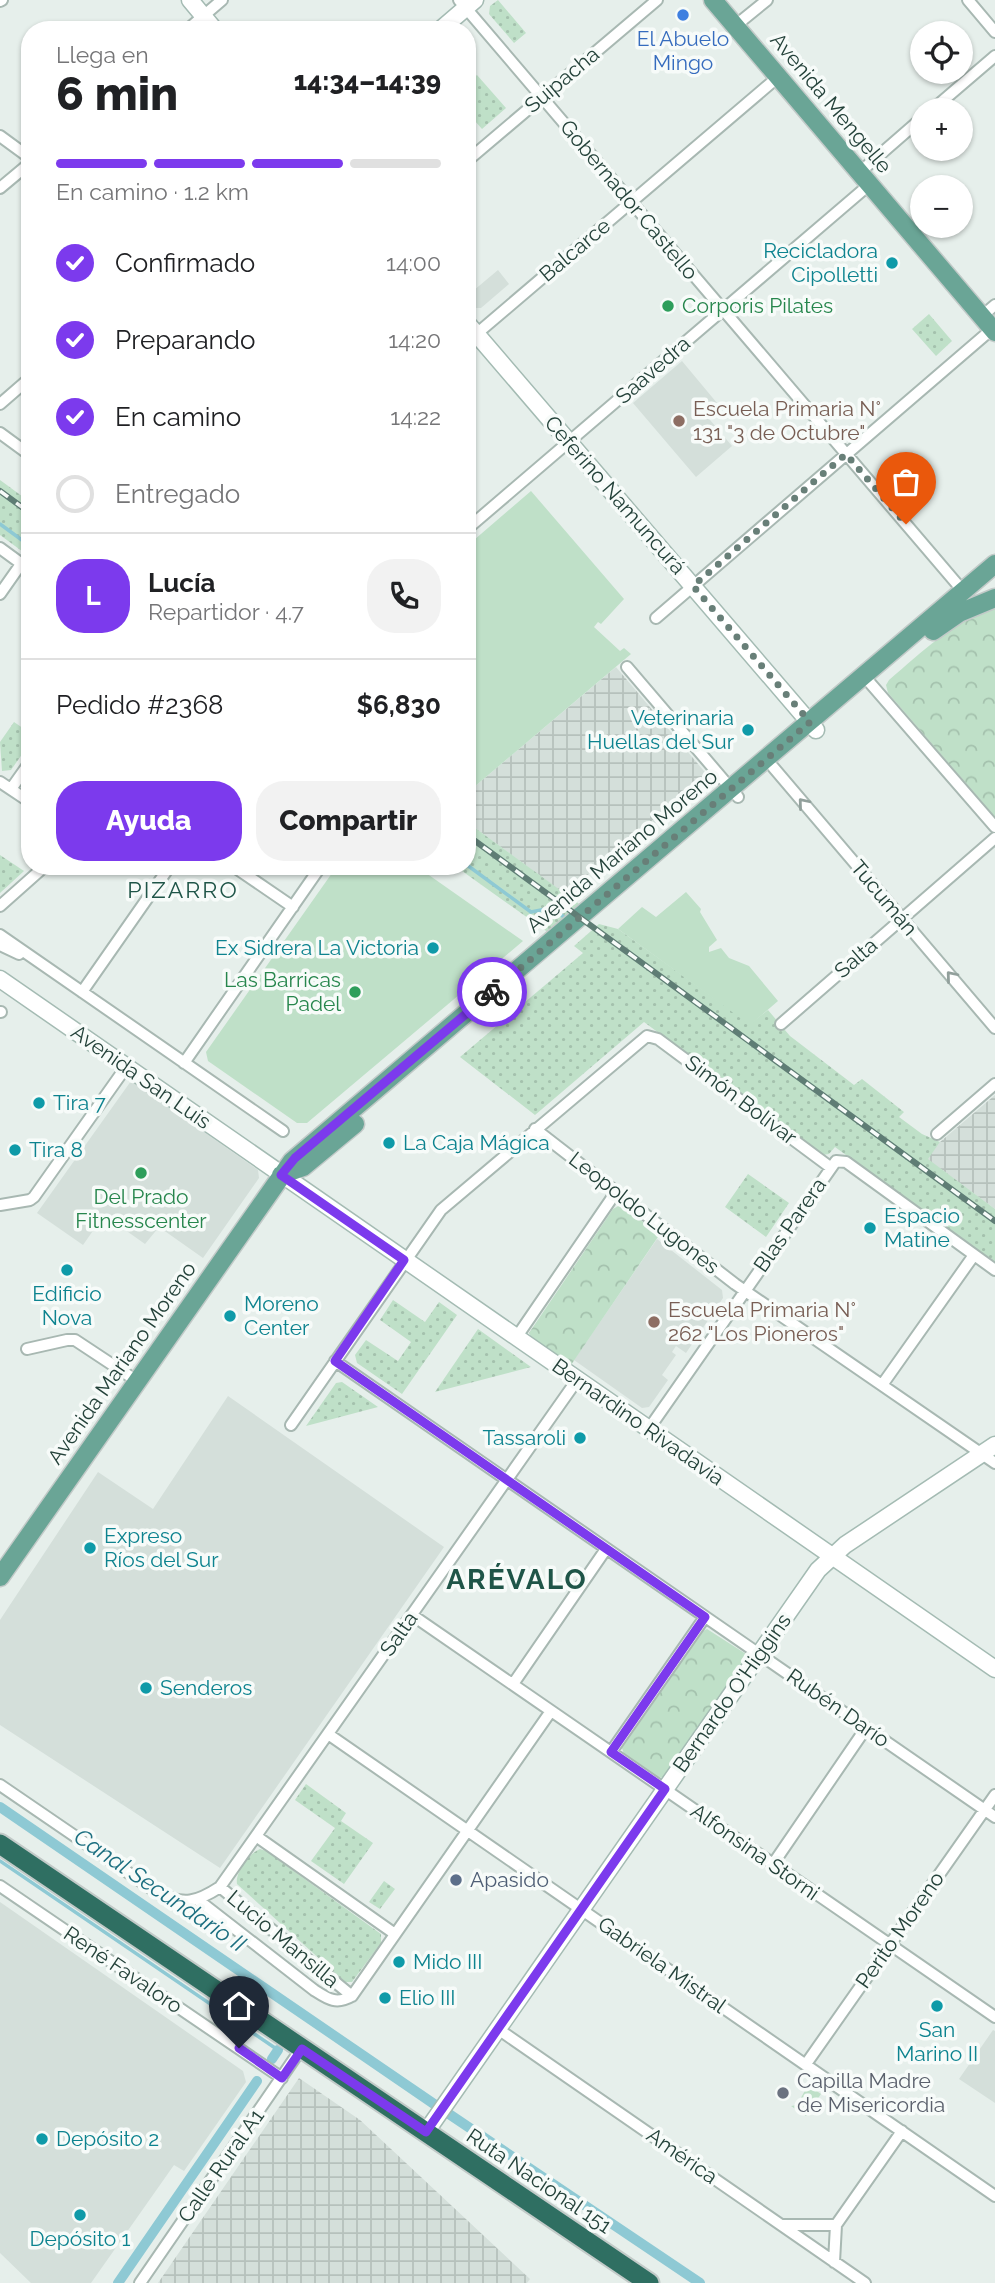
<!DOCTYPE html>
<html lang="es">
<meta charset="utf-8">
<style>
body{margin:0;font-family:Raleway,sans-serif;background:#f2f2f2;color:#202124;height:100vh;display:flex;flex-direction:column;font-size:26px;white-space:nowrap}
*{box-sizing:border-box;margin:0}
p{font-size:23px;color:#757577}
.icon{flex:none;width:38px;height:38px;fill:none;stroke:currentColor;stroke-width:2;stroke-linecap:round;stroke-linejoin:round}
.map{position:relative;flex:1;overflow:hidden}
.sheet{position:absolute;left:21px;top:21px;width:455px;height:854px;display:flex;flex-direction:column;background:#fff;border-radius:28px;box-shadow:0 2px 5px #0004}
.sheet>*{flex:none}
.buttons{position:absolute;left:910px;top:21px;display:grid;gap:14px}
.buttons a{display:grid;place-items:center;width:63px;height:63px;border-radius:50%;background:#fff;box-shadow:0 2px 5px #0004;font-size:35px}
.pin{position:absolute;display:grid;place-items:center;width:60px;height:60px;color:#fff;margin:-72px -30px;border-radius:50% 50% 50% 0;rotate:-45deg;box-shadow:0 0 7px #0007}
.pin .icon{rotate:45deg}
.courier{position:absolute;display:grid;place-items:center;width:70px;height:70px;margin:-35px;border:5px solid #7c3aed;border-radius:50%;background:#fff;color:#222;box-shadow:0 2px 9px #0007}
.overview em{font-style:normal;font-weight:800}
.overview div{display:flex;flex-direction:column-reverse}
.overview{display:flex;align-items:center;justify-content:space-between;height:119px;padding:0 35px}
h1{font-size:46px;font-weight:800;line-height:52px}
.bar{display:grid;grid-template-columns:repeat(4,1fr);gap:10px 7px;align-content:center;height:84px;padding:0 35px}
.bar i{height:9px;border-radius:5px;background:#e0e0e0}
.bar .active{background:#7c3aed}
.bar p{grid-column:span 4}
.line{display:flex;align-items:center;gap:18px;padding:0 35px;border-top:2px solid #e0e0e0}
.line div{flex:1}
.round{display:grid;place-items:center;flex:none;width:74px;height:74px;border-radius:28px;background:#f2f2f2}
ol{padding:0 35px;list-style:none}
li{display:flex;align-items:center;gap:21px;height:77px}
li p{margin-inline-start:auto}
li .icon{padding:7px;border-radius:50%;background:#7c3aed;color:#fff;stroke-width:4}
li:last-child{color:#757577}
li i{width:38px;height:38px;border:4px solid #e0e0e0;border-radius:50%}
.cta{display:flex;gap:14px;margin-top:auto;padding:14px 35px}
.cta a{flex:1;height:80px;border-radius:28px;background:#7c3aed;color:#fff;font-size:28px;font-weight:800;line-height:80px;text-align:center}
.cta a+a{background:#f2f2f2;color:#202124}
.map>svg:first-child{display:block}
.built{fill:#d4dfda}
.industrial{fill:url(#industrial-grid)}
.grass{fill:url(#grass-dots)}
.park{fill:url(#park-crowns)}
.garden{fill:#bfe0c8}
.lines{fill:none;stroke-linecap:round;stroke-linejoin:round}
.stream{stroke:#8ec9d4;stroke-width:3.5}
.canal{stroke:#8ec9d4;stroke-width:10}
.street-casing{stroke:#a8b8b2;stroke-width:14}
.secondary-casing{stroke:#a4bbb3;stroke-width:19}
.primary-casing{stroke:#c2cac8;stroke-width:21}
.highway-casing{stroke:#c2cac8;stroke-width:23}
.street{stroke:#fff;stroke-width:10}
.secondary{stroke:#fff;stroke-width:16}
.primary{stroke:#6aa596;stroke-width:18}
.highway{stroke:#2f6f62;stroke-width:19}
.rail-casing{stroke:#5f7d75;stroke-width:6}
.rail{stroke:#f7fbf9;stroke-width:3.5;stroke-dasharray:10;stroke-linecap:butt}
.oneway{stroke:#92a09c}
.done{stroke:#687f78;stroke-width:7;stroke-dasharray:0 12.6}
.route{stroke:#7c3aed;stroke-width:9}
.shop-dot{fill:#3f7fe0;stroke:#f7fbf9;stroke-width:2.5}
.culture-dot{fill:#0f9aa8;stroke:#f7fbf9;stroke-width:2.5}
.leisure-dot{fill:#2e9e5b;stroke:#f7fbf9;stroke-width:2.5}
.education-dot{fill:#8d6e63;stroke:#f7fbf9;stroke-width:2.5}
.service-dot{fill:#5c6f8a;stroke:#f7fbf9;stroke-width:2.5}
.worship-dot{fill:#6b7280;stroke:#f7fbf9;stroke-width:2.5}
.labels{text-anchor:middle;stroke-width:7;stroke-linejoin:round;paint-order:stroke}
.shop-label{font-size:21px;fill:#366cbe;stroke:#f7fbf9}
.street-label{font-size:21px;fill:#24423a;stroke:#f7fbf9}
.culture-label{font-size:21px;fill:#0d838f;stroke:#f7fbf9;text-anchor:start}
.leisure-label{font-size:21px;fill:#27864d;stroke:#f7fbf9;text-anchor:start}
.education-label{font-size:21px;fill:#785e54;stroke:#f7fbf9;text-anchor:start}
.service-label{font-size:21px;fill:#4e5e75;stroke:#f7fbf9;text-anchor:start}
.worship-label{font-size:21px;fill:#5b616d;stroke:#f7fbf9;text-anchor:start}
.neighbourhood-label{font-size:23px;letter-spacing:2px;fill:#1f5548;stroke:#f7fbf9}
.water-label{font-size:23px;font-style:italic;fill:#1c6f80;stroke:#f7fbf9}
.district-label{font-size:28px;font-weight:bold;letter-spacing:2px;fill:#1f5548;stroke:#f7fbf9}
</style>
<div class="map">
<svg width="995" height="2283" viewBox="0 0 995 2283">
<defs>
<pattern id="industrial-grid" width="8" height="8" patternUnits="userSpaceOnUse" patternTransform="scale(1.75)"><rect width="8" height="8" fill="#d4dfda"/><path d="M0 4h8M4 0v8" fill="none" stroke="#b6c1bc"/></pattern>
<pattern id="grass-dots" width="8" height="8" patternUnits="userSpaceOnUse" patternTransform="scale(1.75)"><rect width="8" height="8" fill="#bfe0c8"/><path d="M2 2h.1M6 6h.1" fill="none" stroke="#a4c1ad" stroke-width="1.8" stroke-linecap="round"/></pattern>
<pattern id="park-crowns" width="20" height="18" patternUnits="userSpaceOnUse" patternTransform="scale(1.75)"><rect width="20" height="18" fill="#bfe0c8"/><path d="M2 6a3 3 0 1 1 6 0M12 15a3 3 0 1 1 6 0" fill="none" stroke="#a4c1ad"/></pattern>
</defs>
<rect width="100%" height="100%" fill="#e6efeb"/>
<!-- built -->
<path class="built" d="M498,270L509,284L481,308H473L467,301V296Z
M682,361L717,403L705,414L732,446L696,477L633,403Z
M131,1081L258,1170L259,1178L203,1258L159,1227L145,1244L104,1215L83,1245L37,1213Z
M657,1239L722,1290L723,1298L686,1353L676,1346L672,1352L676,1355L662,1375L668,1380L649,1407L642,1408L574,1360Z
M228,1396L444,1547L220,1868L0,1725V1620L98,1472L153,1509Z
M0,1902L243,2071L246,2082L184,2171L174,2165L91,2283H31L0,2253Z
M993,2030L995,2031V2103L959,2079Z"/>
<!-- industrial -->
<path class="industrial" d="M616,667L709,777L627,847L625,844L583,879L562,892L467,822V793Z
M995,1095V1209L927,1159L940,1142Z
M299,2078L360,2120L530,2279L527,2283H158Z"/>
<!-- grass -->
<path class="grass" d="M498,0L526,33L514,43L489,14L490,6Z
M477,75L506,108L482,129L467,112V83Z
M929,314L952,341L936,356L912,329Z
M0,480L30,502V557L0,535Z
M14,722L30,733V743L11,770L2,771L0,742Z
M467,822L582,906L549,933L455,866H467Z
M0,855L24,871L0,893Z
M599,924L618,929L750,1024L768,1010L790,1036L854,1085L862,1079L904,1112L899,1117L922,1134L940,1142L928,1159L995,1209V1264L835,1147L829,1154L823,1155L644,1022L535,1115L460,1057L583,953L574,946Z
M748,1174L789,1203L766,1237L725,1207Z
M393,1300L425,1322L439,1302L457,1315L402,1394L357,1363L355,1355L366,1340L398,1361L411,1342L380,1320Z
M478,1329L531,1367L435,1392Z
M342,1382L378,1407L306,1426L336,1383Z
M306,1784L346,1813L341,1821L373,1843L344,1884L311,1861L335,1828L295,1800Z
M260,1849L266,1851L381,1934V1943L352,1982H345L237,1884C235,1873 249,1853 260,1849Z
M384,1881L395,1889L380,1909L369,1902Z"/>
<!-- park -->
<path class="park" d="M995,609V817L888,693L886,685L889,680C923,651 952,622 995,609Z
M620,1205L660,1234L571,1365L532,1339L529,1333L613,1209Z
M707,1629L746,1654L748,1658L666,1777L658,1778L624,1754L622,1748L703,1631Z"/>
<!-- garden -->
<path class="garden" d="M531,491L624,599L601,624L598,622L594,627L620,651L624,648L631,654L467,793V546Z
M337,866H416L523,941L307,1123H297L208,1061L206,1052Z
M686,892L701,909L700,912L717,940L709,947V952L721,948L729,958L749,966L778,1001L750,1025L618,929L642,907L656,917Z
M808,2085L821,2094L806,2116L791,2106L797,2105Z"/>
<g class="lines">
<!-- stream -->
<path class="stream" d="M0,524L30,546
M467,865L531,912L551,908L564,917
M0,1861L278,2050"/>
<!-- canal -->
<path class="canal" d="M0,1807L434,2104
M272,2059L278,2050
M449,2114L700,2283
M118,2283L257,2081"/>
<defs>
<path id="street" d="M459,0L963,591
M968,0L995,32
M0,1L2,0
M735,26L767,0
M187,30L222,0
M932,110L995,56
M0,136L30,158
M467,161L657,0
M860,172L922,118
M0,188L30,163
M982,316L995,305
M467,342L778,77
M0,404L30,378
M0,433L30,455
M467,529L870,184
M0,548L30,570
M0,594L21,564
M656,618L992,329
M627,667L738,797
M864,676L995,827
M773,767L995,1028
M0,782L30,802
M11,789L30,762
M233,866L293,907
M0,906L45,866
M0,935L283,1131
M0,945L19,954
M82,992L170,866
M0,1012H1
M781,1024L995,838
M184,1063L321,866
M535,1129L735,1284L995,1463
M937,1134L995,1084
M0,1205L30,1200L34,1197L126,1067
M516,1338L616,1192
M27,1349L67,1340H75L137,1381
M335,1361L995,1817
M882,1385L974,1255
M291,1425L441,1210L647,1036L658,1039L830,1167
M648,1430L836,1161L846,1162L995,1270
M412,1615L995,2017
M513,1684L606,1549
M328,1734L995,2196
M611,1752L705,1617
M0,1785L158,1893C184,1906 197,1902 220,1887L577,1380
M256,1836L395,1934
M773,1864L866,1728
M0,1886L282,2078
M220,1887L352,1996
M198,1900L314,1990C328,1999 336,2005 352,1996L551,1711
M498,2029L865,2283
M806,2064L995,1795
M783,2225H836
M834,2262L836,2225L902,2131
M140,2283L301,2049"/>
<path id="secondary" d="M190,0L215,30
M440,30L475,0
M467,323L816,730
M0,979L995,1669
M426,2132L818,1570L845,1545L995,1445"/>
<path id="primary" d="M713,0L995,332
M933,631L959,613L995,598
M281,1175L303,1167L355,1124
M0,1577L292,1161L995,564"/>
<path id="highway" d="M0,1844L649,2283"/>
</defs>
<!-- street casing -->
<use href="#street" class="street-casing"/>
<!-- secondary casing -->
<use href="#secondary" class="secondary-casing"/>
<!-- primary casing -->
<use href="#primary" class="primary-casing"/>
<!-- highway casing -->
<use href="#highway" class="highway-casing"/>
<!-- street -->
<use href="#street" class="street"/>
<!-- secondary -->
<use href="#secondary" class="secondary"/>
<!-- primary -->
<use href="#primary" class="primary"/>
<!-- highway -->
<use href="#highway" class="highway"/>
<defs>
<path id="rail" d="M0,491L30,513
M467,835L995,1221"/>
</defs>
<!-- rail casing -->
<use href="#rail" class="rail-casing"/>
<!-- rail -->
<use href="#rail" class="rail"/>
</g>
<!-- one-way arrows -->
<defs><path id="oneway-chevron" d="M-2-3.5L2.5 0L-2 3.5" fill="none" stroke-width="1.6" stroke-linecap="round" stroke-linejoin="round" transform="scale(1.75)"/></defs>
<g class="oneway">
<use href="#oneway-chevron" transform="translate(803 803) rotate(-130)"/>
<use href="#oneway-chevron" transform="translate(951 976) rotate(-130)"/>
</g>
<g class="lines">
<!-- done -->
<path class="done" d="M492,992L810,722L693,586L846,454L906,524"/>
<!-- route -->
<path class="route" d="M239,2048L282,2078L302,2049L426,2132L665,1789L611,1752L705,1617L335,1361L404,1260L281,1175L295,1158L492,992"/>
</g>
<!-- markers -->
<circle class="shop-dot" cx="683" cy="15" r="7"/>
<g class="culture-dot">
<circle cx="892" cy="263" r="7"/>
<circle cx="748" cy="730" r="7"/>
<circle cx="433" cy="948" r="7"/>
<circle cx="39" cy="1103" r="7"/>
<circle cx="389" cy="1143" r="7"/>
<circle cx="15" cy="1150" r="7"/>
<circle cx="870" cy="1228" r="7"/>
<circle cx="67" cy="1270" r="7"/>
<circle cx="230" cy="1316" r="7"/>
<circle cx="580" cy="1438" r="7"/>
<circle cx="90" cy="1548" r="7"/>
<circle cx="146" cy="1688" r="7"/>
<circle cx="399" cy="1962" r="7"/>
<circle cx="385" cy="1998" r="7"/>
<circle cx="937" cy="2006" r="7"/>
<circle cx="42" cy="2139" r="7"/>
<circle cx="80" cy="2215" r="7"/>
</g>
<g class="leisure-dot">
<circle cx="668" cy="306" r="7"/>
<circle cx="355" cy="992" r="7"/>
<circle cx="141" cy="1173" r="7"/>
</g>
<g class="education-dot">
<circle cx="679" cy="421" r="7"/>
<circle cx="654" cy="1322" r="7"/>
</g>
<circle class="service-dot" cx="456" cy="1880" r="7"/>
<circle class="worship-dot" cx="783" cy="2093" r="7"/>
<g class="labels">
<!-- shop labels -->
<g class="shop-label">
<text x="683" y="46">El Abuelo<tspan x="683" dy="24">Mingo</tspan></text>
</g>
<!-- street labels -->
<g class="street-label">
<text transform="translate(562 80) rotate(-40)" y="7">Suipacha</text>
<text transform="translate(831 103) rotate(50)" y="7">Avenida Mengelle</text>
<text transform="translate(629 200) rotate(50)" y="7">Gobernador Castello</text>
<text transform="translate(575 250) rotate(-40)" y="7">Balcarce</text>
<text transform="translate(653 370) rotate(-41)" y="7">Saavedra</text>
<text transform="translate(615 495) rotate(49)" y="7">Ceferino Namuncurá</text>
<text transform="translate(622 851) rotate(-40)" y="7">Avenida Mariano Moreno</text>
<text transform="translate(884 898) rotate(50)" y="7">Tucumán</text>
<text transform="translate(856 958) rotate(-41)" y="7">Salta</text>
<text transform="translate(141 1077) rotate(35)" y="7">Avenida San Luis</text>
<text transform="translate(741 1100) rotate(37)" y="7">Simón Bolívar</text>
<text transform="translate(644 1213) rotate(38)" y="7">Leopoldo Lugones</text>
<text transform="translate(790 1225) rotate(-55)" y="7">Blas Parera</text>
<text transform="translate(122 1363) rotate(-55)" y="7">Avenida Mariano Moreno</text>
<text transform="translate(638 1422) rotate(35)" y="7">Bernardino Rivadavia</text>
<text transform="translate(399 1634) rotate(-55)" y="7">Salta</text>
<text transform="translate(732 1693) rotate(-55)" y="7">Bernardo O'Higgins</text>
<text transform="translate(838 1708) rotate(35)" y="7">Rubén Darío</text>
<text transform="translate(755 1852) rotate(35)" y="7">Alfonsina Storni</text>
<text transform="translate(900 1930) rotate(-55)" y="7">Perito Moreno</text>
<text transform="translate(283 1939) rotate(40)" y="7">Lucio Mansilla</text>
<text transform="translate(662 1965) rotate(35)" y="7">Gabriela Mistral</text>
<text transform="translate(123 1970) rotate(34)" y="7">René Favaloro</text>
<text transform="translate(682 2156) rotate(35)" y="7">América</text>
<text transform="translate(221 2166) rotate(-55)" y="7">Calle Rural A1</text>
<text transform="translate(539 2181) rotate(34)" y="7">Ruta Nacional 151</text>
</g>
<!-- culture labels -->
<g class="culture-label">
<text x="878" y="258" text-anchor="end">Recicladora<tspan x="878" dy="24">Cipolletti</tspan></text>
<text x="734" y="725" text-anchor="end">Veterinaria<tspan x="734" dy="24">Huellas del Sur</tspan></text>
<text x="419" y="955" text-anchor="end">Ex Sidrera La Victoria</text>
<text x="53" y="1110">Tira 7</text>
<text x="403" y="1150">La Caja Mágica</text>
<text x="29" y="1157">Tira 8</text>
<text x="884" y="1223">Espacio<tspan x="884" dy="24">Matine</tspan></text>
<text x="67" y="1301" text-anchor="middle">Edificio<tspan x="67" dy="24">Nova</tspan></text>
<text x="244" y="1311">Moreno<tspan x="244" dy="24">Center</tspan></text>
<text x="566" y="1445" text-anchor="end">Tassaroli</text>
<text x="104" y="1543">Expreso<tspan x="104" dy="24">Ríos del Sur</tspan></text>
<text x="160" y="1695">Senderos</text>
<text x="413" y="1969">Mido III</text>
<text x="399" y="2005">Elio III</text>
<text x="937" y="2037" text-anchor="middle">San<tspan x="937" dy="24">Marino II</tspan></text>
<text x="56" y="2146">Depósito 2</text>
<text x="80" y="2246" text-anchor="middle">Depósito 1</text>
</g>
<!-- leisure labels -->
<g class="leisure-label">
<text x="682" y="313">Corporis Pilates</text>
<text x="341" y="987" text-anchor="end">Las Barricas<tspan x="341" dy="24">Padel</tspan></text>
<text x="141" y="1204" text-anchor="middle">Del Prado<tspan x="141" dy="24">Fitnesscenter</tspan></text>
</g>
<!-- education labels -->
<g class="education-label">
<text x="693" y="416">Escuela Primaria N°<tspan x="693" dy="24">131 "3 de Octubre"</tspan></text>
<text x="668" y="1317">Escuela Primaria N°<tspan x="668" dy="24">262 "Los Pioneros"</tspan></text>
</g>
<!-- service labels -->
<g class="service-label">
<text x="470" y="1887">Apasido</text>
</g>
<!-- worship labels -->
<g class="worship-label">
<text x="797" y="2088">Capilla Madre<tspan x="797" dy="24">de Misericordia</tspan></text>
</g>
<!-- neighbourhood labels -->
<g class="neighbourhood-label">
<text x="183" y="898">PIZARRO</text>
</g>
<!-- water labels -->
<g class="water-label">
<text transform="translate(160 1890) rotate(34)" y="8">Canal Secundario II</text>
</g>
<!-- district labels -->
<g class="district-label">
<text x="517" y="1589">ARÉVALO</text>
</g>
</g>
</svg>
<div class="buttons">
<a><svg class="icon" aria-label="locate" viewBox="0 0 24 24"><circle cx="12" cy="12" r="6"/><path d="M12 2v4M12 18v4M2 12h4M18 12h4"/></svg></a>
<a>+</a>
<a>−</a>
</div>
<div class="pin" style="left:906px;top:524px;background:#ea580c"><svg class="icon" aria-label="bag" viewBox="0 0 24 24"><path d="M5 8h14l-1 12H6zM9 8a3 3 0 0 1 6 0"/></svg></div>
<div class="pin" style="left:239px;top:2048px;background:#1f2937"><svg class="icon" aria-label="home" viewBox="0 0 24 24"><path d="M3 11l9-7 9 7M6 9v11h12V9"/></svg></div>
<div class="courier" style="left:492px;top:992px"><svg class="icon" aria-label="bike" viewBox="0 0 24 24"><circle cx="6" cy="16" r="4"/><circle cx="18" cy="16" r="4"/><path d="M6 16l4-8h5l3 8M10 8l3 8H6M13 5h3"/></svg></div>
<section class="sheet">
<div class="overview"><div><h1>6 min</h1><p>Llega en</p></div><em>14:34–14:39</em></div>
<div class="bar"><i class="active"></i><i class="active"></i><i class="active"></i><i></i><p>En camino · 1.2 km</p></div>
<ol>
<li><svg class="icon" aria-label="check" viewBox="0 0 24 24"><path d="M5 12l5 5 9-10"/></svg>Confirmado<p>14:00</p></li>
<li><svg class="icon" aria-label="check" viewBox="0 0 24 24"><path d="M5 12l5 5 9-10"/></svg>Preparando<p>14:20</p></li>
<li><svg class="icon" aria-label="check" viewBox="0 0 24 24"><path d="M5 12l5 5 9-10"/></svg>En camino<p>14:22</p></li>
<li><i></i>Entregado</li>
</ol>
<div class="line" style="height:126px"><b class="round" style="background:#7c3aed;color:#fff">L</b><div><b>Lucía</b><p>Repartidor · 4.7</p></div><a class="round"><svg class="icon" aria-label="phone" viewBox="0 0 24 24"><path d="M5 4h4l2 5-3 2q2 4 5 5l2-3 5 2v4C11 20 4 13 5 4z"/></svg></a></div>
<div class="line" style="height:91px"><div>Pedido #2368</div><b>$6,830</b></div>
<div class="cta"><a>Ayuda</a><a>Compartir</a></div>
</section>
</div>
